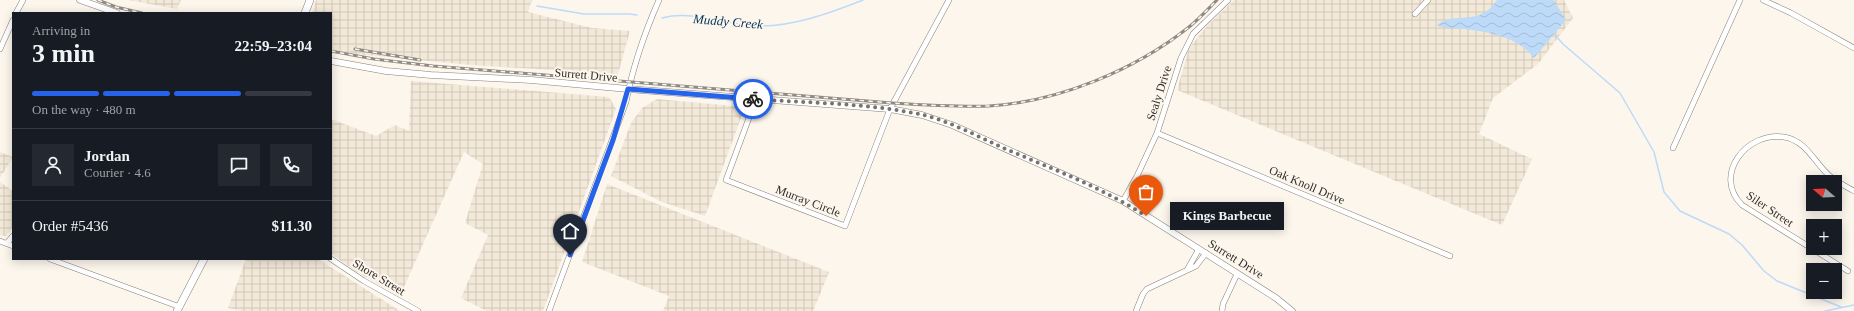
<!DOCTYPE html>
<meta charset="utf-8">
<style>
body{margin:0;font-family:Georgia,serif;background:#242831;color:#f1f3f6;height:100vh;display:flex;flex-direction:column;font-size:15px;white-space:nowrap}
*{box-sizing:border-box;margin:0}
p{font-size:13px;color:#9ea1a6}
.icon{flex:none;width:22px;height:22px;fill:none;stroke:currentColor;stroke-width:2;stroke-linecap:round;stroke-linejoin:round}
.map{position:relative;flex:1;overflow:hidden}
.panel{position:absolute;left:12px;top:12px;width:320px;height:248px;display:flex;flex-direction:column;background:#171b24;border-radius:0px;box-shadow:0 2px 10px #0003}
.panel>*{flex:none}
.needle{width:26px;rotate:289deg}
.fabs{position:absolute;left:1806px;top:175px;display:grid;gap:8px}
.fabs a{display:grid;place-items:center;width:36px;height:36px;border-radius:0px;background:#171b24;box-shadow:0 2px 10px #0003;font-size:20px}
.pin{position:absolute;display:grid;place-items:center;width:34px;height:34px;color:#fff;margin:-41px -17px;border-radius:50% 50% 50% 0;rotate:-45deg;box-shadow:0 0 4px #0007}
.pin .icon{rotate:45deg}
.courier{position:absolute;display:grid;place-items:center;width:40px;height:40px;margin:-20px;border:3px solid #2563eb;border-radius:50%;background:#fff;color:#222;box-shadow:0 1px 5px #0007}
.bubble{position:absolute;height:28px;border-radius:0px;background:#171b24;box-shadow:0 2px 10px #0003;font-size:13px;font-weight:700;line-height:28px;text-align:center}
.summary em{font-style:normal;font-weight:700}
.summary div{display:flex;flex-direction:column-reverse}
.summary{display:flex;align-items:center;justify-content:space-between;height:68px;padding:0 20px}
h1{font-size:26px;font-weight:700;line-height:30px}
.bar{display:grid;grid-template-columns:repeat(4,1fr);gap:6px 4px;align-content:center;height:48px;padding:0 20px}
.bar i{height:5px;border-radius:3px;background:#363941}
.bar .current{background:#2563eb}
.bar p{grid-column:span 4}
.line{display:flex;align-items:center;gap:10px;padding:0 20px;border-top:1px solid #363941}
.line div{flex:1}
.round{display:grid;place-items:center;flex:none;width:42px;height:42px;border-radius:0px;background:#242831}
.map>svg:first-child{display:block}
.industrial{fill:url(#industrial-grid)}
.water{fill:url(#water-waves)}
.lines{fill:none;stroke-linecap:round;stroke-linejoin:round}
.stream{stroke:#bddbf8;stroke-width:1.5}
.minor-casing{stroke:#878179;stroke-width:6}
.tertiary-casing{stroke:#878179;stroke-width:7}
.secondary-casing{stroke:#878179;stroke-width:8}
.minor{stroke:#fff;stroke-width:5}
.tertiary{stroke:#fff;stroke-width:6}
.secondary{stroke:#fff;stroke-width:7}
.rail-casing{stroke:#8e8a84;stroke-width:3}
.rail{stroke:#fcf6ed;stroke-width:1.5;stroke-dasharray:4.5;stroke-linecap:butt}
.done{stroke:#77736e;stroke-width:4;stroke-dasharray:0 7.2}
.route{stroke:#2563eb;stroke-width:5}
.labels{text-anchor:middle;stroke-width:4;stroke-linejoin:round;paint-order:stroke}
.street-label{font-size:12px;fill:#2f2d29;stroke:#fcf6ed}
.water-label{font-size:13px;font-style:italic;fill:#033157;stroke:#fcf6ed}
</style>
<div class="map">
<svg width="1854" height="311" viewBox="0 0 1854 311">
<defs>
<pattern id="industrial-grid" width="8" height="8" patternUnits="userSpaceOnUse"><rect width="8" height="8" fill="#f3e9d9"/><path d="M0 4h8M4 0v8" fill="none" stroke="#d1c8ba"/></pattern>
<pattern id="water-waves" width="16" height="10" patternUnits="userSpaceOnUse"><rect width="16" height="10" fill="#bddbf8"/><path d="M0 5q4-4 8 0t8 0" fill="none" stroke="#a3bcd5"/></pattern>
</defs>
<rect width="100%" height="100%" fill="#fcf6ed"/>
<!-- industrial -->
<path class="industrial" d="M128,0H181L177,9Z
M316,0H532L528,12L592,28L630,31L618,74L471,65L356,54L331,49V13H312Z
M1234,0H1564L1573,18L1538,64L1493,98L1479,134L1532,159L1502,225L1177,90L1189,48L1207,26Z
M411,81L609,97L616,109L543,311H487L461,298L488,235L465,223L483,164L464,152L400,296L357,272L331,254V119L376,136L395,125L409,131Z
M657,99L745,107L705,216L662,202L611,176L631,123L642,108Z
M0,152L13,157L0,178Z
M0,182L13,191V227L6,236L0,235Z
M607,184L829,272L813,311H663L669,296L582,262Z
M246,259H318L400,311H242L228,308Z"/>
<!-- water -->
<path class="water" d="M1497,0H1554L1566,20L1534,58C1518,37 1489,32 1464,29C1455,28 1445,29 1437,25C1456,10 1478,28 1497,0Z"/>
<g class="lines">
<!-- stream -->
<path class="stream" d="M537,6L584,14H629L637,15
M662,18C692,10 725,24 756,26C793,27 830,13 863,0
M1554,34L1563,44L1620,93L1654,152L1664,192L1680,211L1729,234L1742,245L1764,271L1777,281L1841,307
M1825,311L1854,305"/>
<defs>
<path id="minor" d="M1763,0L1791,13L1854,48
M16,13L23,0
M1415,14L1428,0
M0,49L13,20
M756,99L726,180L845,226L890,109L949,0
M1157,133L1450,256
M1673,148L1740,0
M1123,201L1137,176L1157,133L1181,58L1193,34L1228,0
M0,241L13,246
M7,243L13,236
M50,259L180,307
M331,259L364,281L418,311
M1187,270L1199,249
M1848,271L1742,205C1712,175 1747,131 1784,137C1808,141 1815,165 1832,178C1839,183 1847,187 1854,191
M549,311L626,102C633,66 644,34 659,0
M1136,311L1143,294L1147,289L1196,266L1206,253
M1222,311L1223,304L1237,274"/>
<path id="tertiary" d="M80,0L117,13
M331,61L386,71L431,75L531,80L628,89L890,109L922,115L952,125L1123,201L1276,298L1292,311"/>
<path id="secondary" d="M305,13L310,0
M177,311L204,259"/>
</defs>
<!-- minor casing -->
<use href="#minor" class="minor-casing"/>
<!-- tertiary casing -->
<use href="#tertiary" class="tertiary-casing"/>
<!-- secondary casing -->
<use href="#secondary" class="secondary-casing"/>
<!-- minor -->
<use href="#minor" class="minor"/>
<!-- tertiary -->
<use href="#tertiary" class="tertiary"/>
<!-- secondary -->
<use href="#secondary" class="secondary"/>
<defs>
<path id="rail" d="M98,0L116,7L142,13
M355,49L420,60
M331,51L374,59L433,66L892,103C924,105 957,107 989,106C1058,102 1135,70 1189,27C1199,19 1208,9 1217,0"/>
</defs>
<!-- rail casing -->
<use href="#rail" class="rail-casing"/>
<!-- rail -->
<use href="#rail" class="rail"/>
</g>
<g class="lines">
<!-- done -->
<path class="done" d="M753,99C808,103 865,103 919,114C947,120 975,135 1001,147C1050,168 1101,187 1146,216"/>
<!-- route -->
<path class="route" d="M570,255L613,140L628,89L753,99"/>
</g>
<g class="labels">
<!-- street labels -->
<g class="street-label">
<text transform="translate(586 75) rotate(5)" y="4">Surrett Drive</text>
<text transform="translate(1159 93) rotate(-72)" y="4">Sealy Drive</text>
<text transform="translate(1307 185) rotate(23)" y="4">Oak Knoll Drive</text>
<text transform="translate(808 201) rotate(21)" y="4">Murray Circle</text>
<text transform="translate(1770 209) rotate(34)" y="4">Siler Street</text>
<text transform="translate(1236 259) rotate(32)" y="4">Surrett Drive</text>
<text transform="translate(379 277) rotate(31)" y="4">Shore Street</text>
</g>
<!-- water labels -->
<g class="water-label">
<text transform="translate(728 21) rotate(5)" y="5">Muddy Creek</text>
</g>
</g>
</svg>
<div class="fabs">
<a><svg class="needle" viewBox="-14 -14 28 28"><path d="M0-13l5 13h-10z" fill="#e53935"/><path d="M0 13l5-13h-10z" fill="#9ea1a6"/></svg></a>
<a>+</a>
<a>−</a>
</div>
<div class="pin" style="left:1146px;top:216px;background:#ea580c"><svg class="icon" aria-label="bag" viewBox="0 0 24 24"><path d="M5 8h14l-1 12H6zM9 8a3 3 0 0 1 6 0"/></svg></div>
<div class="pin" style="left:570px;top:255px;background:#1f2937"><svg class="icon" aria-label="home" viewBox="0 0 24 24"><path d="M3 11l9-7 9 7M6 9v11h12V9"/></svg></div>
<div class="courier" style="left:753px;top:99px"><svg class="icon" aria-label="bike" viewBox="0 0 24 24"><circle cx="6" cy="16" r="4"/><circle cx="18" cy="16" r="4"/><path d="M6 16l4-8h5l3 8M10 8l3 8H6M13 5h3"/></svg></div>
<div class="bubble" style="left:1170px;top:202px;width:114px">Kings Barbecue</div>
<section class="panel">
<div class="summary"><div><h1>3 min</h1><p>Arriving in</p></div><em>22:59–23:04</em></div>
<div class="bar"><i class="current"></i><i class="current"></i><i class="current"></i><i></i><p>On the way · 480 m</p></div>
<div class="line" style="height:72px"><a class="round"><svg class="icon" aria-label="person" viewBox="0 0 24 24"><circle cx="12" cy="8" r="4"/><path d="M4 21q1-7 8-7t8 7"/></svg></a><div><b>Jordan</b><p>Courier · 4.6</p></div><a class="round"><svg class="icon" aria-label="chat" viewBox="0 0 24 24"><path d="M4 5h16v11H9l-5 4z"/></svg></a><a class="round"><svg class="icon" aria-label="phone" viewBox="0 0 24 24"><path d="M5 4h4l2 5-3 2q2 4 5 5l2-3 5 2v4C11 20 4 13 5 4z"/></svg></a></div>
<div class="line" style="height:52px"><div>Order #5436</div><b>$11.30</b></div>
</section>
</div>
